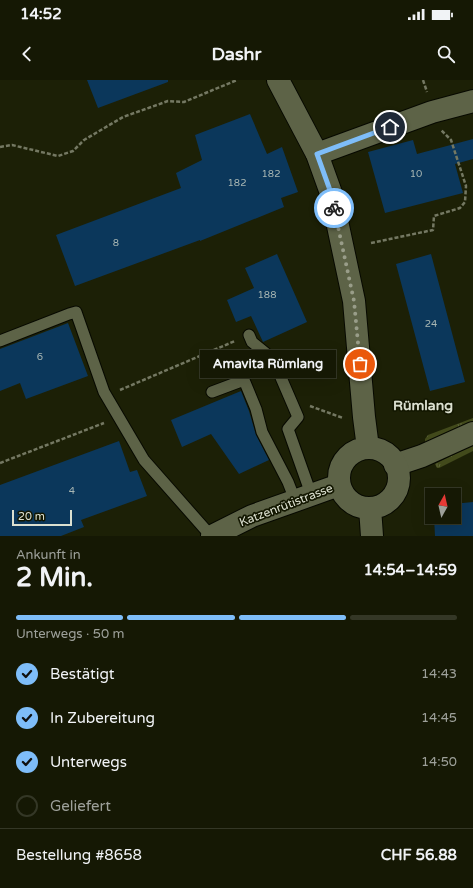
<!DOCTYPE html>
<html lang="de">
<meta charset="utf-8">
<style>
body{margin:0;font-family:"Varela Round",sans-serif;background:#222513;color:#f1f3f6;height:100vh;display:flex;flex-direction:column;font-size:15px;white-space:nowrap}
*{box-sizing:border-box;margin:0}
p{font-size:13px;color:#9da09a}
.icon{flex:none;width:22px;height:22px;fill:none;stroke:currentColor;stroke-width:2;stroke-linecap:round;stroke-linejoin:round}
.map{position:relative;height:456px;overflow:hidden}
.details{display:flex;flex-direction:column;background:#151804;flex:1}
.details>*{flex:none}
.needle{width:26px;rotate:8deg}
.fabs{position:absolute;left:425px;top:408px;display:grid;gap:8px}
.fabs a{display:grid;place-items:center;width:36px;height:36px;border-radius:0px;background:#151804;box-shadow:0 4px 16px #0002,0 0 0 1px #343726;font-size:20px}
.scale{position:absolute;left:12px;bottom:10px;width:60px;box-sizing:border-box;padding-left:4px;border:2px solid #dce0d0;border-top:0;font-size:11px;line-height:14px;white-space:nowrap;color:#dce0d0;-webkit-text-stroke:3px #131701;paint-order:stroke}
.pin{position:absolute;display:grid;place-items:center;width:34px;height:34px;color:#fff;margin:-17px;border:2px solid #fff;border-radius:50%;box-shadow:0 1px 4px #0007}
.courier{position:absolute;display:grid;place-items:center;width:40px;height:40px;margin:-20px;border:3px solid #7ebdf9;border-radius:50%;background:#fff;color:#222;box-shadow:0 1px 5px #0007}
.bubble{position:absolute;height:28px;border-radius:0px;background:#151804;box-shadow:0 4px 16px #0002,0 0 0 1px #343726;font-size:13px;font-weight:800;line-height:28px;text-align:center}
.head em{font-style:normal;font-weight:800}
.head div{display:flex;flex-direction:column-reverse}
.head{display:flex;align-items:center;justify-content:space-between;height:68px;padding:0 16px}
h1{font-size:26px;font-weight:800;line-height:30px}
.bar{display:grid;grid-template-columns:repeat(4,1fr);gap:6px 4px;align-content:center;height:48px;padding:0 16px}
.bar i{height:5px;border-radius:3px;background:#343726}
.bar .active{background:#7ebdf9}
.bar p{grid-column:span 4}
.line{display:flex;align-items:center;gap:10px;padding:0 16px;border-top:1px solid #343726}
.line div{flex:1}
ol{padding:0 16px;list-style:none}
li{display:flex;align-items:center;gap:12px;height:44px}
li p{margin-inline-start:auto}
li .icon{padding:4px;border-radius:50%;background:#7ebdf9;color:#111;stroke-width:4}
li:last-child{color:#9da09a}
li i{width:22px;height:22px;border:2px solid #343726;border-radius:50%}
.status{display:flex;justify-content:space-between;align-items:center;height:28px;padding:0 20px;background:#151804;direction:ltr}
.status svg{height:11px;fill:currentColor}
header{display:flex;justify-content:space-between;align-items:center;height:52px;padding:0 16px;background:#151804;font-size:18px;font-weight:800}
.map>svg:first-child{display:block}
.grass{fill:url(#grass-tufts)}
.building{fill:#0b375b}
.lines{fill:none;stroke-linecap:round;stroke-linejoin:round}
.lane-casing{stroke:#070900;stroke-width:13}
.street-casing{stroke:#070900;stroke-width:24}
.secondary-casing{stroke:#070900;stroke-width:24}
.path{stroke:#747862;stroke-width:2.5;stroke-dasharray:4 2;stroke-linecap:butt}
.lane{stroke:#5d6347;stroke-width:11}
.street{stroke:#5d6347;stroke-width:22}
.secondary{stroke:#5d6347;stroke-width:22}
.done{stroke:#999d89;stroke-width:4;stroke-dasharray:0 7.2}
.route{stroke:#7ebdf9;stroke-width:5}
.labels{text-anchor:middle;stroke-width:3.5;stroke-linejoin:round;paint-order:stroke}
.number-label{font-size:10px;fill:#a8b6b3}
.street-label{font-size:12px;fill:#dce0d0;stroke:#131701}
.quarter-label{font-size:14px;font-weight:bold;fill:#dce0d0;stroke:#131701}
</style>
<div class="status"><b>14:52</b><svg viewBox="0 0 49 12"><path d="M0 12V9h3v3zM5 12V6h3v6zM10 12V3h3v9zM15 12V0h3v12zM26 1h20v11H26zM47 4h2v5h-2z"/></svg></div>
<header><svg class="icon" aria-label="back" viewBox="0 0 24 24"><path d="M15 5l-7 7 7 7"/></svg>Dashr<svg class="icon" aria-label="search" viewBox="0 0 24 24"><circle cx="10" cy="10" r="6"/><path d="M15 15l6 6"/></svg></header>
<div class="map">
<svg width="473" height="456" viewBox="0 0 473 456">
<defs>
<pattern id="grass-tufts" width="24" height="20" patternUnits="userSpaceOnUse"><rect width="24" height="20" fill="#424a1b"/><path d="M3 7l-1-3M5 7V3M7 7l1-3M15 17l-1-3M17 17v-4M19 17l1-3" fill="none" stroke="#5d643b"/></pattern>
</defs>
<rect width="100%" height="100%" fill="#1c2006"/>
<!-- grass -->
<path class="grass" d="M473,338V341L425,363V359L428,355Z
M473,365V371L439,388H437L435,384Z"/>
<!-- building -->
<path class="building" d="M87,0H168V2L98,28Z
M250,34L267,74L282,67L298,112L281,118L284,127L200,161V160L75,206L56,155L181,108L176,93L202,80L195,55Z
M473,59V79L455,84L463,113L385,133L368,72L413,60L417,74Z
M277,174L307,242L263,262L251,236L236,242L227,220L254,208L245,188Z
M431,174L465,302L430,311L396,184Z
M68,243L88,296L26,319L20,303L0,311V269Z
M241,311L249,331L256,355L269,380L239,394L211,354L182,367L171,340Z
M119,361L130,392L137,390L147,416L81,440L84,447L61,456H0V405Z
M454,422L463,423L473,422V456H435L434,437H454Z"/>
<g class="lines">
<defs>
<path id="lane" d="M249,255L252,262L273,279L298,337L288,349L311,414
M0,261L69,234L76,232L104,312L144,380L211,456
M212,312L244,300L256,329L262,352L288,402L295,420"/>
<path id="street" d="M317,74L432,32L473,21
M395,385L422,376L473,353"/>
<path id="secondary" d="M278,0L317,74L331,113L354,221L364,337L368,368
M339 398a30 30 0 1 1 60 0a30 30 0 1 1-60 0Z
M370,428L372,456
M212,456L252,436L339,405"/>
</defs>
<!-- lane casing -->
<use href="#lane" class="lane-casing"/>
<!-- street casing -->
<use href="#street" class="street-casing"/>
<!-- secondary casing -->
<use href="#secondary" class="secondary-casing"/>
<!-- path -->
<path class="path" d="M423,0L427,12
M0,67L12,65L58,76L73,71L84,60L123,37L168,21L184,22L237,0
M371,163L433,150L434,136L460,128L465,122L466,106L451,60L441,50
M120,310L235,261
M310,326L343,338
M0,383L104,343"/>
<!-- lane -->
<use href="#lane" class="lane"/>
<!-- street -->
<use href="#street" class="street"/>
<!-- secondary -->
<use href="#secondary" class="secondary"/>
</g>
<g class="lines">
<!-- done -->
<path class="done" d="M334,128L354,221L360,284"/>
<!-- route -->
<path class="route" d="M334,128L331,113L317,74L390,47"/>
</g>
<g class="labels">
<!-- number labels -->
<g class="number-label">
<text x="271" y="97">182</text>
<text x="416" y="97">10</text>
<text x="237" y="106">182</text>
<text x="116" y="166">8</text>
<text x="267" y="218">188</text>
<text x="431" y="247">24</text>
<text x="40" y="280">6</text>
<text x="72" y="414">4</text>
</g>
<!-- street labels -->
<g class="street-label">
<text transform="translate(286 425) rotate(-21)" y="4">Katzenrütistrasse</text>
</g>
<!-- quarter labels -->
<g class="quarter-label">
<text x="423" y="330">Rümlang</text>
</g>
</g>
</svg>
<div class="fabs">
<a><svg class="needle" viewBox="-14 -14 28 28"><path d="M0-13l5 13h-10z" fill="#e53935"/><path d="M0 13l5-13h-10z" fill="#9da09a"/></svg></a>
</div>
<div class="scale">20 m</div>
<div class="pin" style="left:360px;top:284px;background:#ea580c"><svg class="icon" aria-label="bag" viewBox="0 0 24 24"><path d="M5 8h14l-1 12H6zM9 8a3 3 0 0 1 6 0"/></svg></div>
<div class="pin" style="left:390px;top:47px;background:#1f2937"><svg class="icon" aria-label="home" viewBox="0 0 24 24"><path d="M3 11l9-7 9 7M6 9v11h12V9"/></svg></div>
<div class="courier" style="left:334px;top:128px"><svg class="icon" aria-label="bike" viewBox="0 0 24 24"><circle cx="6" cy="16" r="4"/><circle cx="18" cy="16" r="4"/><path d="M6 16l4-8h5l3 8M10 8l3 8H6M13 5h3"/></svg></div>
<div class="bubble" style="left:200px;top:270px;width:136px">Amavita Rümlang</div>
</div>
<section class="details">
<div class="head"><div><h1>2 Min.</h1><p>Ankunft in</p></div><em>14:54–14:59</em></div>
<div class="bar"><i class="active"></i><i class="active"></i><i class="active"></i><i></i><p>Unterwegs · 50 m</p></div>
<ol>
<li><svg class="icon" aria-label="check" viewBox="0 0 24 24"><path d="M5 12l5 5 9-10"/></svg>Bestätigt<p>14:43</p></li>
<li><svg class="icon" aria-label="check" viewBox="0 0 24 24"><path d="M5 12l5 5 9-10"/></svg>In Zubereitung<p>14:45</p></li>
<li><svg class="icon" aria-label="check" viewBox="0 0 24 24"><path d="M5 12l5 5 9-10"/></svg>Unterwegs<p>14:50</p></li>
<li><i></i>Geliefert</li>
</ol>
<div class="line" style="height:52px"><div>Bestellung #8658</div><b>CHF 56.88</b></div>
</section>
